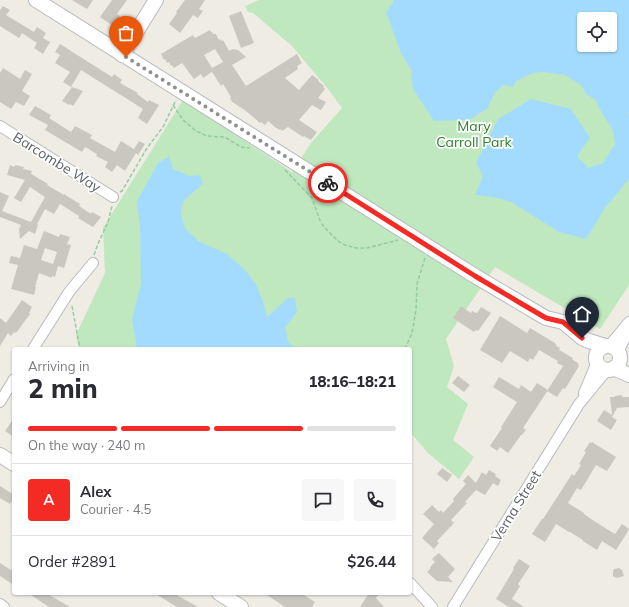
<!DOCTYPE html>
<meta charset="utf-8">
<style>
body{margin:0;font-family:Mulish,sans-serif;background:#f7f7f7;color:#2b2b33;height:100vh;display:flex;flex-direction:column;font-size:15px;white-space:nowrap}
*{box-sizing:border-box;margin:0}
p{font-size:13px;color:#7c7c81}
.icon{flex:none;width:22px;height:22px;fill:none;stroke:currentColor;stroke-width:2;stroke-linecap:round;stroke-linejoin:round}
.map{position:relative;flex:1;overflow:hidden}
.side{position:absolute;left:12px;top:347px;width:400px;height:248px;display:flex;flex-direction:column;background:#fff;border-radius:4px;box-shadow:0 1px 3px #0004}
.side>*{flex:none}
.controls{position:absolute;left:577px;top:12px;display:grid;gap:8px}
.controls a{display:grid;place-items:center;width:40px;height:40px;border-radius:4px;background:#fff;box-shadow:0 1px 3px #0004;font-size:20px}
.pin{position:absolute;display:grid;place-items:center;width:34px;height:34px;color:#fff;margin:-41px -17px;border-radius:50% 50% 50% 0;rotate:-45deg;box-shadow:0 0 4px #0007}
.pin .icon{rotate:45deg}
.courier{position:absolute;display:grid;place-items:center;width:40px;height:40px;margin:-20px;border:3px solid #f42b24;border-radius:50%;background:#fff;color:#222;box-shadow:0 1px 5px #0007}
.headline em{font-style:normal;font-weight:800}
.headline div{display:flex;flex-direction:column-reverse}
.headline{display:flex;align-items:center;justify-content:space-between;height:68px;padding:0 16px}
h1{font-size:26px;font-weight:800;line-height:30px}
.bar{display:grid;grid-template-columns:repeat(4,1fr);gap:6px 4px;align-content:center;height:48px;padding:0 16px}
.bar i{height:5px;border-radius:3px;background:#e1e1e2}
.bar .on{background:#f42b24}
.bar p{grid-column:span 4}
.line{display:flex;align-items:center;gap:10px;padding:0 16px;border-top:1px solid #e1e1e2}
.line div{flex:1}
.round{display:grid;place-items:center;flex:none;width:42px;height:42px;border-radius:4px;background:#f7f7f7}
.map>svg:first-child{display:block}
.green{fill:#c0e8be;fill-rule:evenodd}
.water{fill:#a3dbff;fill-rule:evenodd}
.building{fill:#cac7c0;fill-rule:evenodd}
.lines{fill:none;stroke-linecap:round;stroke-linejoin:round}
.street-casing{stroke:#b6babe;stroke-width:12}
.secondary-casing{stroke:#b7bbc1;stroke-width:16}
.path{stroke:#96caa3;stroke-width:1.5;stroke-dasharray:4 2;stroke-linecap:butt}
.street{stroke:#fff;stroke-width:10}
.secondary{stroke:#fff;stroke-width:14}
.done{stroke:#8f9191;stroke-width:4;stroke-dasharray:0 7.2}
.route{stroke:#f42b24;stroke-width:5}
.labels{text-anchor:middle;stroke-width:3.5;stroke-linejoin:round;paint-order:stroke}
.park-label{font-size:14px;fill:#2e822e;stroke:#fff}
.street-label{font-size:14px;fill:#5b6065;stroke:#fff}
</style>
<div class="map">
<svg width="629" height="607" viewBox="0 0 629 607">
<rect width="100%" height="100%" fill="#efece3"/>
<!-- green -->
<path class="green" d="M259,0H629V285L600,329L495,267L446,339L454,366L447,387L468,404L453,440L474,457L459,479L428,453L410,432V349H79L76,335L105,273L103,228L183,100L292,172L311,143L342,108L328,89L292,46L253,13L248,12L245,6ZM584,19H610V45H584Z"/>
<!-- water -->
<path class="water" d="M393,0H629V112L628,113L629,115V179L605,208L586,239L559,232L511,202L493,197L475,195L483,176L476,163L498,119L531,99L571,109L590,138L577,156L588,168L603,163L615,144L613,131L598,106L596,100L586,94L582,86L565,75L543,72L533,73L516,81L513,87L504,85L495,92L488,108L469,120L434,121L413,89L411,70L401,53L386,12L393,2ZM584,19H610V45H584Z
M169,156L173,169L189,176L200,175L203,184L183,201L181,214L185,228L198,241L227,254L246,271L257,286L263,302L267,317L288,298H295L297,311L292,319L285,327L288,342L296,349H137L132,319L141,284L140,226L137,201L158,163Z"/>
<!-- building -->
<path class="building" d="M72,0H93L87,9Z
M112,0H127L117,14L120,16L113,26L100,17Z
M185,0H205L199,9L203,11L198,18L193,15L180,33L169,24L177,13L176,12Z
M3,6L10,10L6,15L34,32L37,27L46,33L43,38L50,42L43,54L34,48L37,43L22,33L19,38L0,26V10Z
M241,11L254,43L241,48L229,16Z
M210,30L211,32H212L213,34H216L219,40L220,39L222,41L223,40L229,51L233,49L238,50L246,57L232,65L246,86L297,54L302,63L297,66L298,69L285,78L299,90L312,75L319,80L318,81L324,86L323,87L325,89L318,98L326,102L321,110L312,105L299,120L317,132L311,140L304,136L303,137L288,127L282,131L280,129L279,130L277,128H276L268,121L265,125L261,122L260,123L246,111L231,101L232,100L230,99L231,97L223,84L221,86L212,72L203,78L201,74L194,79L182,63L174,68L172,65L171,66L169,62L167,63L165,59L164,60L161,54L193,35L195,38ZM215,49L223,62L212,68L204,55Z
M60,44L112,77L114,74L122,80L120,83L138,93L137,94L148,102L149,100L159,105L147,124L138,118L143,109L81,70L71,87L63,82L70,72L55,63L60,55L55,52Z
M3,68L20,79L25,70L32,74L22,91L30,96L24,106L16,102L11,109L0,102V73Z
M72,87L83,91L73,106L70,104L69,105L62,101Z
M35,106L51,115L49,118L71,132L75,126L92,135L90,138L115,152L121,141L134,149L139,141L145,144L138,155L136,153L125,171L117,165L112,172L105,167L108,162L96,156L97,154L85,147L82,152L45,130L48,125L29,115Z
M10,165L14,167L15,165L24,167L23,169L32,171L31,174L48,184L47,185L64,195V194L80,204L79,206L91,214L92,212L101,217L93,227L78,218L79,216L60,204L54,214L45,209L37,224L38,225L35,234L29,231L20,239L19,229L21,225L0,217V192L9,196L2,211L31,222L45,197L30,187L21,202L14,198L25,180L7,175Z
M44,231L59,237L60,234L70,237L67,244L71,245L64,268L58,266L55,277L52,276V278L39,273L35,287H36L34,295L11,289L18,265L9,263L11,256L20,258L24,245L37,249ZM45,248L57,252L53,264L41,260Z
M22,300L32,307L29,313L30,314L16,333L14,332L11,336L8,333L0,346V318L6,323Z
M461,306L471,313L472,311L477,313L481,307L491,313L478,331L476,330L474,332L453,318Z
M500,316L527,333L530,328L555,343V344L557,345L556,346L560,348L559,350L573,358L572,359L579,364L578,365L579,366L565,389L563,388L557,397L547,391L563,366L557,363L558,361L539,350L533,360L530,358L528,362L510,351L502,363L480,350Z
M458,376L470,385L464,392L452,383Z
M499,377L519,389L521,385L531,392L537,383L548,390L523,428L526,430L522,435H521L508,453L500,447L497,451L490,446L502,428L501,427L517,402L493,387Z
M622,395V397H629V407L617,408L612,417L617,420L611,430L597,421L604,410L612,415L610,397H615V396Z
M14,418V437L5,431Z
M590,442L591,443L592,442L616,457L607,471L596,465L581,490L577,488L568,503L584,513V514L594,521L615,534L622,524L629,529L627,533L616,550L602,541L597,550L583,541V540L570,532H569L556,524L545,542L532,534L542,519H543L572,474L574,476L581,465L579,464L586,452L584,451Z
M442,468L452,475L447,482L437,474Z
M489,470L496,474L495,476L501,480L498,486L493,483L485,495L476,490L465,502L467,503L451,520L454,523L437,541L439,543L434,549L422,538L434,524L423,514L432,505L439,512L441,510L443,513L454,501L453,499L466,484L463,481L468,475L476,483L482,472L486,475Z
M0,486L14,495V503L11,502L10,504L0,498Z
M439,553L455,569L448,577L453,582L437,581L427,572L431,568L430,567L435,562L432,559Z
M519,559L530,566L518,584L520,586L512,599L524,607H509L496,599L514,569L513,568Z
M0,563L14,572V585L0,576Z
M619,568L622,570L624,576L617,578L613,576V572L614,569Z
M28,593H46L70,607H49Z
M154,593H173L198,607H177Z
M264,593H301L315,602L312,607H285Z
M369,593H379L376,598L384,607H360Z"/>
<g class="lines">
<defs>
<path id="street" d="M0,126L113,197
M609,346L629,322
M33,349L69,292L93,263
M618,352L629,330
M584,393L597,362
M0,402L14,379
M410,583L432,607
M0,604L4,607
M453,607L579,404L607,370"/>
<path id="secondary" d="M36,0L475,276L546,318L563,322L582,338L589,341L605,346
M122,55L156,0
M596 358a12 12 0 1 1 24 0a12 12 0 1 1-24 0Z
M613,368L629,375
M0,455L14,464
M219,593L241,607"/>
</defs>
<!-- street casing -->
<use href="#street" class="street-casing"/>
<!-- secondary casing -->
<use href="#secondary" class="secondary-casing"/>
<!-- path -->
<path class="path" d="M173,105L183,120L196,131L207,136L223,137L228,139L241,147L250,148
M285,170L312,198L321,223L327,230L338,241L345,245L356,248H367L398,240
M120,192L122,191L147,148L163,127L176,100
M94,255L98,244L108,222L112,206
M72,306L80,349
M405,349L412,333L416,310L417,284L425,258"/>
<!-- street -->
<use href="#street" class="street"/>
<!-- secondary -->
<use href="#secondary" class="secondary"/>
</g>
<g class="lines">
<!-- done -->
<path class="done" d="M126,57L328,183"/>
<!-- route -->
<path class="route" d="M328,183L475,276L522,304L546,318L563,322L582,338"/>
</g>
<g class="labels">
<!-- park labels -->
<g class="park-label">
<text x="474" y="131">Mary<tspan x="474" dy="16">Carroll Park</tspan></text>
</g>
<!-- street labels -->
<g class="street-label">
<text transform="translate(57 162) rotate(32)" y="5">Barcombe Way</text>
<text transform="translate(516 506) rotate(-58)" y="5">Verna Street</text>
</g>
</g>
</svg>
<div class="controls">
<a><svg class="icon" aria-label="locate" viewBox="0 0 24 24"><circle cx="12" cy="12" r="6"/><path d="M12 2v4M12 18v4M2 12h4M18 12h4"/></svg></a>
</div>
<div class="pin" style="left:126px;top:57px;background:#ea580c"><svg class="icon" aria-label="bag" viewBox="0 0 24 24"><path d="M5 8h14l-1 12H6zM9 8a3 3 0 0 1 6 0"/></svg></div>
<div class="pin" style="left:582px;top:338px;background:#1f2937"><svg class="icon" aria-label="home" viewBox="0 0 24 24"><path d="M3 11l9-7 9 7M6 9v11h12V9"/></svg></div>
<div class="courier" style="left:328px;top:183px"><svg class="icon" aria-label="bike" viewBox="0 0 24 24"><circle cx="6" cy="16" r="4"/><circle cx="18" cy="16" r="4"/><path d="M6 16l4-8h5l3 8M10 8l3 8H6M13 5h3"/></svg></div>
<section class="side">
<div class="headline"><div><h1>2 min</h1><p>Arriving in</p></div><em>18:16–18:21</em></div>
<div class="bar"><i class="on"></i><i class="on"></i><i class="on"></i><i></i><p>On the way · 240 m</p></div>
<div class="line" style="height:72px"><b class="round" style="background:#f42b24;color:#fff">A</b><div><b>Alex</b><p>Courier · 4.5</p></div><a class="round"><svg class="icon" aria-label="chat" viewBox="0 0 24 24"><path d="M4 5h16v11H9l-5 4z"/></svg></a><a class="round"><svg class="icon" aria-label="phone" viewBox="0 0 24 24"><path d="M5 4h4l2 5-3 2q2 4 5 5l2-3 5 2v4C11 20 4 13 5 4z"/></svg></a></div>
<div class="line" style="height:52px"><div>Order #2891</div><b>$26.44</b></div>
</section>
</div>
